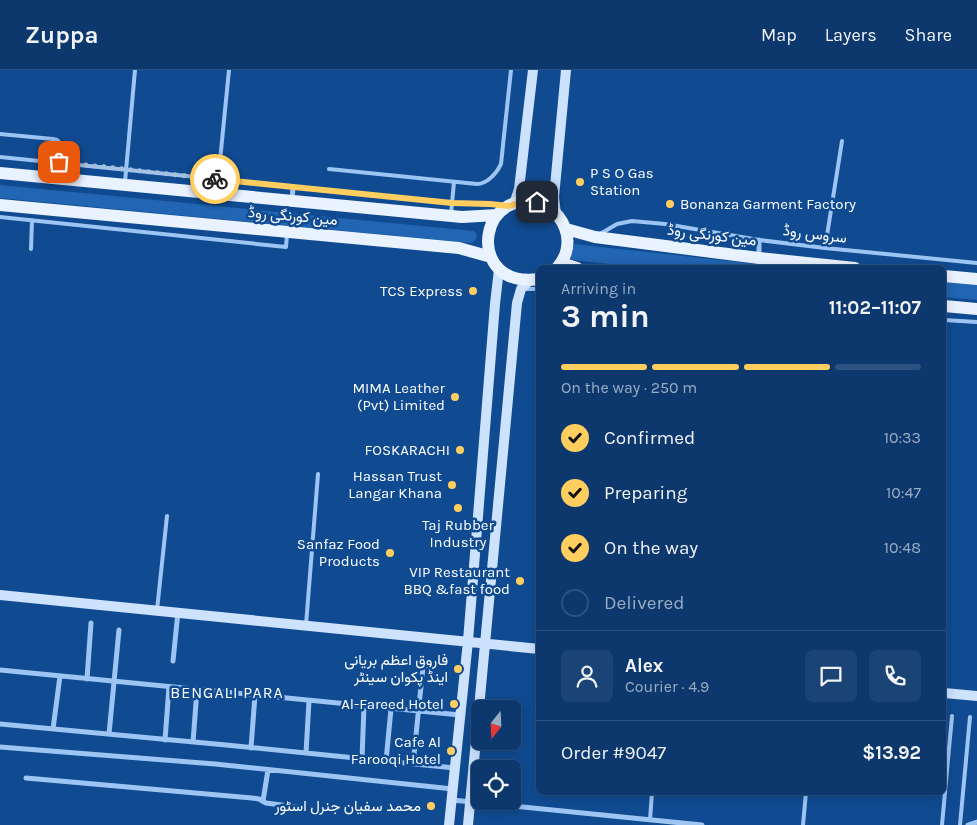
<!DOCTYPE html>
<meta charset="utf-8">
<style>
body{margin:0;font-family:Karla,Vazirmatn,sans-serif;background:#1a4376;color:#f1f3f6;height:100vh;display:flex;flex-direction:column;font-size:19px;white-space:nowrap}
*{box-sizing:border-box;margin:0}
p{font-size:16px;color:#9aacc2}
.icon{flex:none;width:28px;height:28px;fill:none;stroke:currentColor;stroke-width:2;stroke-linecap:round;stroke-linejoin:round}
.map{position:relative;flex:1;overflow:hidden}
.side{position:absolute;left:536px;top:195px;width:410px;height:530px;display:flex;flex-direction:column;background:#0c386e;border-radius:8px;box-shadow:0 2px 12px #0003,0 0 0 1px #2c5281}
.side>*{flex:none}
.needle{width:32px;rotate:198deg}
.controls{position:absolute;left:471px;top:630px;display:grid;gap:10px}
.controls a{display:grid;place-items:center;width:50px;height:50px;border-radius:8px;background:#0c386e;box-shadow:0 2px 12px #0003,0 0 0 1px #2c5281;font-size:25px}
.pin{position:absolute;display:grid;place-items:center;width:42px;height:42px;color:#fff;margin:-21px;border-radius:10px;box-shadow:0 2px 8px #0006}
.courier{position:absolute;display:grid;place-items:center;width:50px;height:50px;margin:-25px;border:4px solid #ffce5f;border-radius:50%;background:#fff;color:#222;box-shadow:0 1px 6px #0007}
.overview em{font-style:normal;font-weight:700}
.overview div{display:flex;flex-direction:column-reverse}
.overview{display:flex;align-items:center;justify-content:space-between;height:85px;padding:0 25px}
h1{font-size:32px;font-weight:700;line-height:38px}
.bar{display:grid;grid-template-columns:repeat(4,1fr);gap:8px 5px;align-content:center;height:60px;padding:0 25px}
.bar i{height:6px;border-radius:4px;background:#2c5281}
.bar .current{background:#ffce5f}
.bar p{grid-column:span 4}
.line{display:flex;align-items:center;gap:12px;padding:0 25px;border-top:1px solid #2c5281}
.line div{flex:1}
.round{display:grid;place-items:center;flex:none;width:52px;height:52px;border-radius:8px;background:#1a4376}
ol{padding:0 25px;list-style:none}
li{display:flex;align-items:center;gap:15px;height:55px}
li p{margin-inline-start:auto}
li .icon{padding:5px;border-radius:50%;background:#ffce5f;color:#111;stroke-width:4}
li:last-child{color:#9aacc2}
li i{width:28px;height:28px;border:2px solid #2c5281;border-radius:50%}
header{display:flex;align-items:center;gap:30px;box-sizing:border-box;height:70px;padding:0 25px;background:#0c386e;border-bottom:1px solid #2c5281}
header strong{font-size:24px}
nav{display:flex;gap:28px;margin-inline-start:auto;font-size:18px}
.map>svg:first-child{display:block}
.green{fill:#2265b2}
.lines{fill:none;stroke-linecap:round;stroke-linejoin:round}
.lane{stroke:#9dc5f3;stroke-width:4}
.street{stroke:#9dc5f3;stroke-width:5}
.secondary{stroke:#cce2fd;stroke-width:10}
.primary{stroke:#e9f2ff;stroke-width:12}
.done{stroke:#abc0d9;stroke-width:5;stroke-dasharray:0 9}
.route{stroke:#ffce5f;stroke-width:6}
.poi-dot{fill:#ffce5f;stroke:#104b92;stroke-width:2}
.labels{text-anchor:middle;stroke-width:5;stroke-linejoin:round;paint-order:stroke}
.poi-label{font-size:15px;fill:#fff;stroke:#104b92;text-anchor:end}
.street-label{font-size:15px;fill:#fff;stroke:#104b92}
.neighbourhood-label{font-size:16px;letter-spacing:1px;fill:#fff;stroke:#104b92}
</style>
<header>
<strong>Zuppa</strong>
<nav><a>Map</a><a>Layers</a><a>Share</a></nav>
</header>
<div class="map">
<svg width="977" height="755" viewBox="0 0 977 755">
<rect width="100%" height="100%" fill="#104b92"/>
<!-- green -->
<path class="green" d="M0,115L474,161L477,164L476,169L472,173L0,128Z
M574,174L774,196L795,197L647,198L573,190L571,189V177Z
M944,211L977,214V230L944,227Z"/>
<g class="lines">
<!-- lane -->
<path class="lane" d="M0,64L53,69L57,70L60,73L59,92
M0,87L452,133L503,135
M329,99L477,114C487,114 497,103 501,94L511,0
M125,112L135,0
M217,121L229,0
M451,144L454,112
M0,147L286,177L287,164
M600,164L617,154L632,151L665,154L759,170L825,178L977,193
M825,178L842,71
M31,179L32,150
M524,219H539
M944,250L977,252
M944,471V468
M157,540L167,446
M306,555L318,404
M650,750L652,722
M803,755L806,722
M942,755L952,646
M960,755L970,647"/>
<!-- street -->
<path class="street" d="M292,130L293,117
M759,187V170
M173,591L178,542
M0,600L460,645
M87,609L91,553
M0,654L226,675L455,698
M53,659L60,606
M109,664L119,560
M165,670L169,617
M193,672L197,620
M0,677L215,694L453,719
M251,678L255,625
M306,683L309,631
M362,689L364,636
M386,691L391,639
M413,694L423,597
M26,708L252,728L259,729L266,733L296,737
M452,730L702,755
M263,731L268,700
M968,755L977,752"/>
<!-- secondary -->
<path class="secondary" d="M514,134L519,119L533,0
M556,144L554,127L566,0
M0,525L539,579
M944,623L977,626
M449,755L468,571L495,234L499,199
M468,755L517,233L521,219L529,211"/>
<!-- primary -->
<path class="primary" d="M0,103L462,147L497,145
M0,135L459,178L491,187
M566,159L595,167L759,188L855,198
M561,193L577,198
M944,206L977,209
M539,209C525,211 510,210 499,199C481,181 486,148 508,136C547,115 587,164 557,198
M944,236L977,239"/>
</g>
<g class="lines">
<!-- done -->
<path class="done" d="M59,92L215,109"/>
<!-- route -->
<path class="route" d="M215,109L452,133L490,134L509,136L525,131L537,132"/>
</g>
<!-- markers -->
<g class="poi-dot">
<circle cx="580" cy="112" r="5"/>
<circle cx="670" cy="134" r="5"/>
<circle cx="473" cy="221" r="5"/>
<circle cx="455" cy="327" r="5"/>
<circle cx="460" cy="380" r="5"/>
<circle cx="452" cy="415" r="5"/>
<circle cx="458" cy="438" r="5"/>
<circle cx="390" cy="483" r="5"/>
<circle cx="520" cy="511" r="5"/>
<circle cx="458" cy="599" r="5"/>
<circle cx="454" cy="634" r="5"/>
<circle cx="451" cy="681" r="5"/>
<circle cx="431" cy="736" r="5"/>
</g>
<g class="labels">
<!-- poi labels -->
<g class="poi-label">
<text x="590" y="108" text-anchor="start">P S O Gas<tspan x="590" dy="17">Station</tspan></text>
<text x="680" y="139" text-anchor="start">Bonanza Garment Factory</text>
<text x="463" y="226">TCS Express</text>
<text x="445" y="323">MIMA Leather<tspan x="445" dy="17">(Pvt) Limited</tspan></text>
<text x="450" y="385">FOSKARACHI</text>
<text x="442" y="411">Hassan Trust<tspan x="442" dy="17">Langar Khana</tspan></text>
<text x="458" y="460" text-anchor="middle">Taj Rubber<tspan x="458" dy="17">Industry</tspan></text>
<text x="380" y="479">Sanfaz Food<tspan x="380" dy="17">Products</tspan></text>
<text x="510" y="507">VIP Restaurant<tspan x="510" dy="17">BBQ &amp;fast food</tspan></text>
<text x="448" y="595">فاروق اعظم بریانی<tspan x="448" dy="17">اینڈ پکوان سینٹر</tspan></text>
<text x="444" y="639">Al-Fareed Hotel</text>
<text x="441" y="677">Cafe Al<tspan x="441" dy="17">Farooqi Hotel</tspan></text>
<text x="421" y="741">محمد سفیان جنرل اسٹور</text>
</g>
<!-- street labels -->
<g class="street-label">
<text transform="translate(293 146) rotate(5)" y="5">مین کورنگی روڈ</text>
<text transform="translate(815 164) rotate(7)" y="5">سروس روڈ</text>
<text transform="translate(712 165) rotate(7)" y="5">مین کورنگی روڈ</text>
</g>
<!-- neighbourhood labels -->
<g class="neighbourhood-label">
<text x="227" y="628">BENGALI PARA</text>
</g>
</g>
</svg>
<div class="controls">
<a><svg class="needle" viewBox="-14 -14 28 28"><path d="M0-13l5 13h-10z" fill="#e53935"/><path d="M0 13l5-13h-10z" fill="#9aacc2"/></svg></a>
<a><svg class="icon" aria-label="locate" viewBox="0 0 24 24"><circle cx="12" cy="12" r="6"/><path d="M12 2v4M12 18v4M2 12h4M18 12h4"/></svg></a>
</div>
<div class="pin" style="left:59px;top:92px;background:#ea580c"><svg class="icon" aria-label="bag" viewBox="0 0 24 24"><path d="M5 8h14l-1 12H6zM9 8a3 3 0 0 1 6 0"/></svg></div>
<div class="pin" style="left:537px;top:132px;background:#1f2937"><svg class="icon" aria-label="home" viewBox="0 0 24 24"><path d="M3 11l9-7 9 7M6 9v11h12V9"/></svg></div>
<div class="courier" style="left:215px;top:109px"><svg class="icon" aria-label="bike" viewBox="0 0 24 24"><circle cx="6" cy="16" r="4"/><circle cx="18" cy="16" r="4"/><path d="M6 16l4-8h5l3 8M10 8l3 8H6M13 5h3"/></svg></div>
<section class="side">
<div class="overview"><div><h1>3 min</h1><p>Arriving in</p></div><em>11:02–11:07</em></div>
<div class="bar"><i class="current"></i><i class="current"></i><i class="current"></i><i></i><p>On the way · 250 m</p></div>
<ol>
<li><svg class="icon" aria-label="check" viewBox="0 0 24 24"><path d="M5 12l5 5 9-10"/></svg>Confirmed<p>10:33</p></li>
<li><svg class="icon" aria-label="check" viewBox="0 0 24 24"><path d="M5 12l5 5 9-10"/></svg>Preparing<p>10:47</p></li>
<li><svg class="icon" aria-label="check" viewBox="0 0 24 24"><path d="M5 12l5 5 9-10"/></svg>On the way<p>10:48</p></li>
<li><i></i>Delivered</li>
</ol>
<div class="line" style="height:90px"><a class="round"><svg class="icon" aria-label="person" viewBox="0 0 24 24"><circle cx="12" cy="8" r="4"/><path d="M4 21q1-7 8-7t8 7"/></svg></a><div><b>Alex</b><p>Courier · 4.9</p></div><a class="round"><svg class="icon" aria-label="chat" viewBox="0 0 24 24"><path d="M4 5h16v11H9l-5 4z"/></svg></a><a class="round"><svg class="icon" aria-label="phone" viewBox="0 0 24 24"><path d="M5 4h4l2 5-3 2q2 4 5 5l2-3 5 2v4C11 20 4 13 5 4z"/></svg></a></div>
<div class="line" style="height:65px"><div>Order #9047</div><b>$13.92</b></div>
</section>
</div>
